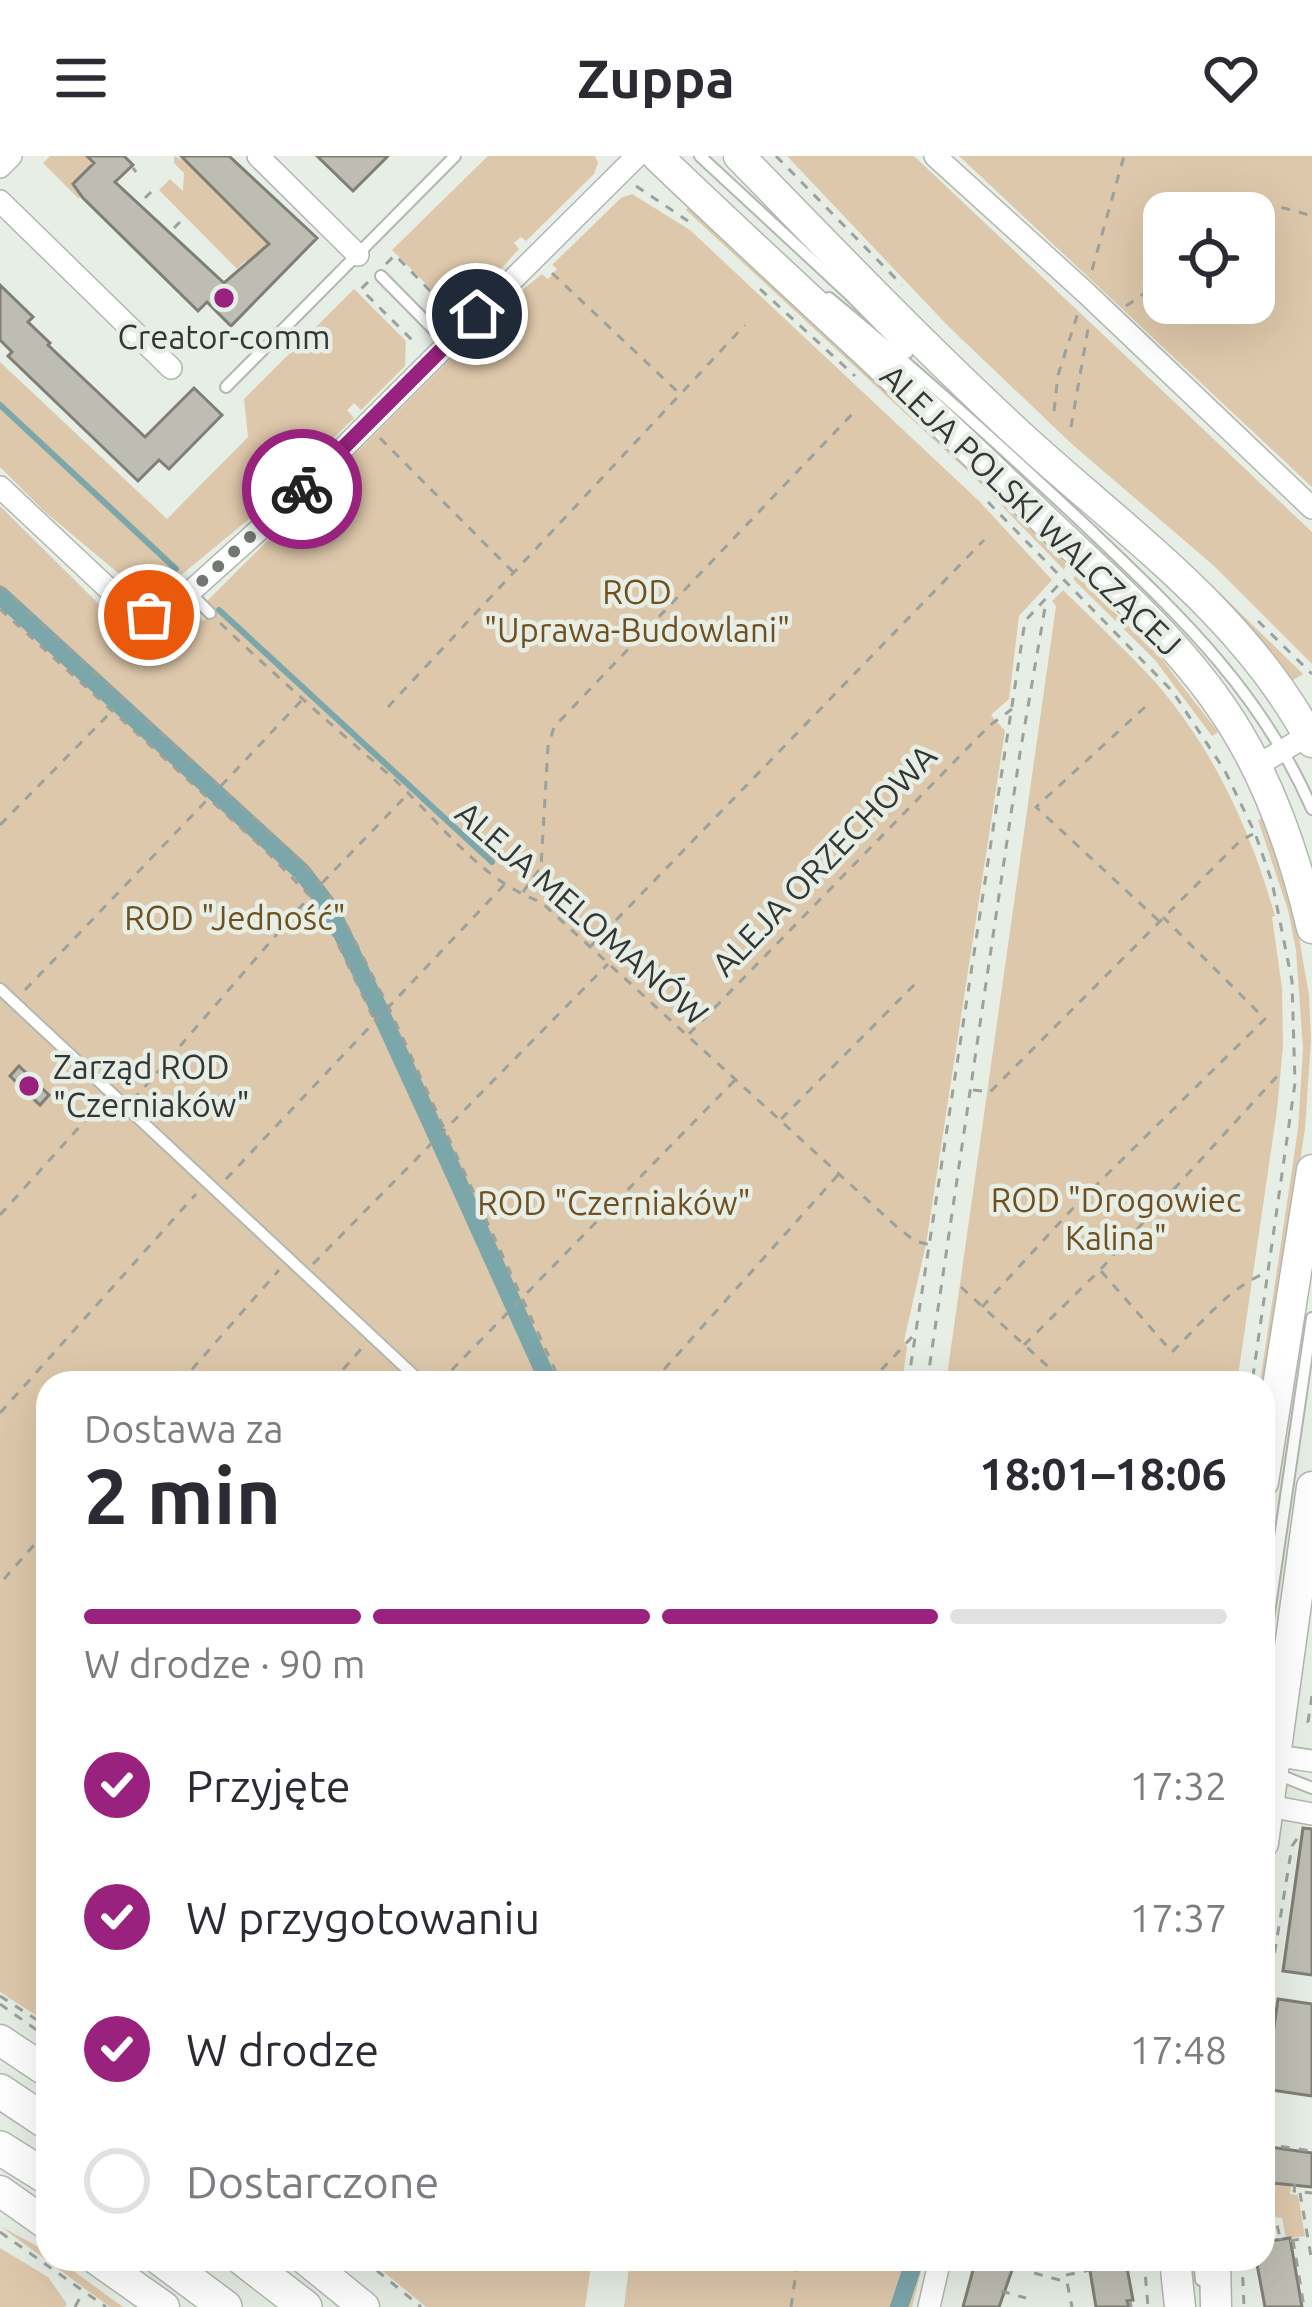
<!DOCTYPE html>
<html lang="pl">
<meta charset="utf-8">
<style>
body{margin:0;font-family:Ubuntu,sans-serif;background:#f7f7f7;color:#2b2b33;height:100vh;display:flex;flex-direction:column;font-size:45px;white-space:nowrap}
*{box-sizing:border-box;margin:0}
p{font-size:39px;color:#7c7c81}
.icon{flex:none;width:66px;height:66px;fill:none;stroke:currentColor;stroke-width:2;stroke-linecap:round;stroke-linejoin:round}
.map{position:relative;flex:1;overflow:hidden}
.details{position:absolute;left:36px;top:1215px;width:1239px;height:900px;display:flex;flex-direction:column;background:#fff;border-radius:36px;box-shadow:0 12px 48px #0002}
.details>*{flex:none}
.controls{position:absolute;left:1143px;top:36px;display:grid;gap:24px}
.controls a{display:grid;place-items:center;width:132px;height:132px;border-radius:24px;background:#fff;box-shadow:0 12px 48px #0002;font-size:60px}
.pin{position:absolute;display:grid;place-items:center;width:102px;height:102px;color:#fff;margin:-51px;border:6px solid #fff;border-radius:50%;box-shadow:0 3px 12px #0007}
.courier{position:absolute;display:grid;place-items:center;width:120px;height:120px;margin:-60px;border:9px solid #98227d;border-radius:50%;background:#fff;color:#222;box-shadow:0 3px 15px #0007}
.summary em{font-style:normal;font-weight:700}
.summary div{display:flex;flex-direction:column-reverse}
.summary{display:flex;align-items:center;justify-content:space-between;height:204px;padding:0 48px}
h1{font-size:78px;font-weight:700;line-height:90px}
.bar{display:grid;grid-template-columns:repeat(4,1fr);gap:18px 12px;align-content:center;height:144px;padding:0 48px}
.bar i{height:15px;border-radius:9px;background:#e1e1e2}
.bar .active{background:#98227d}
.bar p{grid-column:span 4}
ol{padding:0 48px;list-style:none}
li{display:flex;align-items:center;gap:36px;height:132px}
li p{margin-inline-start:auto}
li .icon{padding:12px;border-radius:50%;background:#98227d;color:#fff;stroke-width:4}
li:last-child{color:#7c7c81}
li i{width:66px;height:66px;border:6px solid #e1e1e2;border-radius:50%}
header{display:flex;justify-content:space-between;align-items:center;height:156px;padding:0 48px;background:#fff;font-size:54px;font-weight:700}
.map>svg:first-child{display:block}
.green{fill:#dec8ab;fill-rule:evenodd}
.lines{fill:none;stroke-linecap:round;stroke-linejoin:round}
.stream{stroke:#7ba6aa;stroke-width:6}
.canal{stroke:#7ba6aa;stroke-width:18}
.building{fill:#bdbdb3;stroke:#7f7f76;stroke-width:3}
.service-casing{stroke:#b1b8af;stroke-width:14}
.minor-casing{stroke:#b1b8af;stroke-width:24}
.secondary-casing{stroke:#b1b8af;stroke-width:33}
.primary-casing{stroke:#b1b8af;stroke-width:36}
.path{stroke:#9ca19b;stroke-width:3;stroke-dasharray:9 9;stroke-linecap:butt}
.service{stroke:#fff;stroke-width:10}
.minor{stroke:#fff;stroke-width:21}
.secondary{stroke:#fff;stroke-width:30}
.primary{stroke:#fff;stroke-width:33}
.done{stroke:#737772;stroke-width:12;stroke-dasharray:0 21.6}
.route{stroke:#98227d;stroke-width:15}
.poi-dot{fill:#98227d;stroke:#e7eee5;stroke-width:4.5}
.labels{text-anchor:middle;stroke-width:9;stroke-linejoin:round;paint-order:stroke}
.poi-label{font-size:33px;fill:#343734;stroke:#e7eee5}
.street-label{font-size:33px;fill:#343734;stroke:#e7eee5}
.park-label{font-size:33px;fill:#705020;stroke:#e7eee5}
</style>
<header><svg class="icon" aria-label="menu" viewBox="0 0 24 24"><path d="M4 6h16M4 12h16M4 18h16"/></svg>Zuppa<svg class="icon" aria-label="heart" viewBox="0 0 24 24"><path d="M12 20l-8-8c-3-5 5-10 8-4 3-6 11-1 8 4z"/></svg></header>
<div class="map">
<svg width="1312" height="2151" viewBox="0 0 1312 2151">
<rect width="100%" height="100%" fill="#e7eee5"/>
<!-- green -->
<path class="green" d="M50,0H87L94,7L79,43L43,7Z
M174,0L194,9L262,81L272,85L249,108L245,105L237,113L159,34L170,23L183,35L184,17L174,7Z
M488,0H595L598,7L594,18L526,85L521,81L514,87L519,93L470,147H445L392,94Z
M762,0L950,193L1075,310L1188,406L1303,518L1290,526L933,179Z
M787,0H914L1312,376V508L1213,409L1074,290L948,170Z
M959,0H1312V331ZM1254,57V147H1164V57Z
M632,38L690,74L979,345L1052,424L1019,460L1009,543L991,559L1005,575L926,1088L904,1185L907,1191L902,1227H48V1867L0,1836V350L125,474C150,482 178,478 196,458L203,465L213,454L206,446L508,146L542,118L548,123L557,113L552,109L621,42Z
M690,49L988,324L1066,408L1064,414L974,321L686,54Z
M354,133L406,185L405,210L361,254L354,247L347,254L354,262L261,353L157,439L142,437L44,355L0,311V206L167,363L248,281L244,243Z
M1076,419L1157,497L1218,576L1212,580L1155,504L1073,423Z
M1063,434C1094,465 1127,495 1156,527C1214,594 1251,675 1275,760L1272,761L1282,832L1283,890L1277,954L1237,1227H946L1056,450L1052,445Z
M1264,661L1294,753L1309,839L1311,884L1305,973L1263,1250L1260,1227L1298,973L1303,892L1296,794L1288,754L1258,664Z
M1264,2027L1291,2030L1290,2038L1298,2039L1305,2080L1286,2083L1282,2062L1263,2059Z
M0,2070L48,2096V2103H57L123,2151H110Z
M0,2092L48,2121L67,2148L65,2151H0Z
M368,2103H592L585,2151H426Z
M630,2103H924L912,2151H624Z"/>
<g class="lines">
<!-- stream -->
<path class="stream" d="M0,249L176,413
M219,454L492,706"/>
<!-- canal -->
<path class="canal" d="M0,439L302,716L329,751L380,855
M383,862L438,982
M439,984L549,1227
M899,2151L915,2103"/>
</g>
<!-- building -->
<path class="building" d="M87,0H124L133,9L115,26L224,127L269,88L181,0H229L317,82L231,170L207,146L198,155L83,42L73,28L94,7Z
M317,0H388L353,35Z
M0,129L33,161L28,166L50,187L48,189L145,281L194,232L222,259L169,313L159,304L138,325L8,200L12,196L0,184Z
M19,910L49,939L40,949L10,920Z
M1303,1672L1312,1673V1819L1283,1815Z
M1278,1843L1312,1848V1940L1265,1933Z
M1263,1990L1312,1997V2031L1263,2026Z
M1290,2082L1302,2151H1265L1256,2103H1263V2086Z
M976,2103H1016L999,2151H963Z
M1088,2103H1120L1122,2113L1127,2112L1133,2144L1127,2145L1129,2151H1096Z"/>
<g class="lines">
<defs>
<path id="service" d="M700,0L850,139L907,197
M381,120L447,187
M829,142C918,215 1001,290 1084,368C1177,457 1260,533 1312,653
M226,231L455,0
M190,437L210,457
M0,833L422,1227
M1263,1498L1312,1162
M1277,1618L1312,1632
M1199,2103L1201,2124"/>
<path id="minor" d="M258,0L358,99
M935,0L1085,136L1312,352
M0,11L11,0
M0,45L171,212
M0,331L130,453L149,459L170,454L280,355L637,0
M1256,610L1312,577
M1265,1598L1312,1605
M1263,1649L1312,1658
M929,2151L940,2103"/>
<path id="secondary" d="M657,0C782,120 911,235 1036,356C1107,424 1187,491 1238,577C1274,637 1296,704 1312,772
M739,0C837,100 934,202 1038,296C1139,386 1247,464 1312,586
M1263,1326L1312,1014
M1263,1687L1312,1331
M0,1884L48,1916
M0,2035L48,2069
M96,2103L164,2151
M305,2103L364,2151
M1175,2103L1180,2151
M1215,2103L1216,2151"/>
<path id="primary" d="M0,1935L48,1967
M0,1992L48,2022
M161,2103L225,2151
M243,2103L305,2151"/>
</defs>
<!-- service casing -->
<use href="#service" class="service-casing"/>
<!-- minor casing -->
<use href="#minor" class="minor-casing"/>
<!-- secondary casing -->
<use href="#secondary" class="secondary-casing"/>
<!-- primary casing -->
<use href="#primary" class="primary-casing"/>
<!-- path -->
<path class="path" d="M776,0L902,129
M133,12L136,16
M636,30L688,65
M145,42L151,36
M1229,57C1255,41 1285,52 1312,60
M174,72L180,66
M386,108L395,99L446,151
M1092,114L1124,0
M552,117L680,238
M368,126L361,133L412,184
M760,133L855,220
M1126,150L1164,124
M1054,255L1058,219L1078,157
M1071,271L1089,167
M380,282L513,416
M988,346L1173,536L1225,615L1255,677L1272,726L1292,825L1295,927L1252,1227
M0,430L300,704L336,748L388,850L561,1227
M0,453L262,691L310,740L135,942
M1258,465L1312,518
M220,467C274,518 329,567 386,616C435,659 478,724 541,746L897,1071L915,1085L931,1089
M388,551L745,169
M1145,551L1036,651L1159,765
M221,630L301,545
M0,669L112,555
M322,727L407,639
M523,736L541,711L548,591L554,571L856,254
M311,742L323,757L373,861
M591,790L984,384
M25,834L209,642
M689,878L989,570L1012,553
M973,934L990,936L1240,685L1253,678
M781,963L919,824
M226,1023L504,729
M0,1059L100,948
M313,1108L608,808
M1101,1115L1172,1196C1200,1169 1229,1131 1266,1117
M961,1131L1066,1227
M982,1151L1074,1051L1265,863L1163,761
M1024,1189L1100,1114L1280,917
M180,1227L279,1114
M331,1227L363,1191
M439,1227L735,924
M652,1227L838,1019
M869,1227L913,1180
M908,1227L1025,465L1062,425
M927,1227L1020,597L1046,446
M0,1257L196,1038
M4,1423L48,1373
M1312,1540L1308,1566L1312,1575
M0,1840L48,1871
M0,1848L48,1882
M1263,1868L1292,1690L1301,1677
M1263,1988L1312,1995
M1295,2028L1294,2035L1312,2037
M1300,2037L1312,2106
M1263,2062L1276,2065L1280,2081
M0,2076L106,2151
M1263,2083L1280,2081V2084
M1293,2084L1304,2151
M1290,2085L1306,2082
M363,2103L421,2151
M1064,2103L1066,2118
M1122,2103L1124,2112
M1144,2103L1148,2151
M1242,2103L1244,2151
M1034,2117L1067,2126L1072,2151
M1066,2119L1090,2114
M1001,2135L1026,2142
M1130,2145L1131,2151
M75,2151L83,2136
M791,2151L798,2103"/>
<!-- service -->
<use href="#service" class="service"/>
<!-- minor -->
<use href="#minor" class="minor"/>
<!-- secondary -->
<use href="#secondary" class="secondary"/>
<!-- primary -->
<use href="#primary" class="primary"/>
</g>
<g class="lines">
<!-- done -->
<path class="done" d="M149,459L174,451L302,333"/>
<!-- route -->
<path class="route" d="M302,333L477,158"/>
</g>
<!-- markers -->
<g class="poi-dot">
<circle cx="224" cy="142" r="12"/>
<circle cx="29" cy="930" r="12"/>
</g>
<g class="labels">
<!-- poi labels -->
<g class="poi-label">
<text x="224" y="193">Creator-comm</text>
<text x="53" y="923" text-anchor="start">Zarząd ROD<tspan x="53" dy="38">"Czerniaków"</tspan></text>
</g>
<!-- street labels -->
<g class="street-label">
<text transform="translate(1031 354) rotate(44)" y="12">ALEJA POLSKI WALCZĄCEJ</text>
<text transform="translate(824 704) rotate(-46)" y="12">ALEJA ORZECHOWA</text>
<text transform="translate(582 757) rotate(41)" y="12">ALEJA MELOMANÓW</text>
</g>
<!-- park labels -->
<g class="park-label">
<text x="637" y="448">ROD<tspan x="637" dy="38">"Uprawa-Budowlani"</tspan></text>
<text x="235" y="774">ROD "Jedność"</text>
<text x="1116" y="1056">ROD "Drogowiec<tspan x="1116" dy="38">Kalina"</tspan></text>
<text x="614" y="1059">ROD "Czerniaków"</text>
</g>
</g>
</svg>
<div class="controls">
<a><svg class="icon" aria-label="locate" viewBox="0 0 24 24"><circle cx="12" cy="12" r="6"/><path d="M12 2v4M12 18v4M2 12h4M18 12h4"/></svg></a>
</div>
<div class="pin" style="left:149px;top:459px;background:#ea580c"><svg class="icon" aria-label="bag" viewBox="0 0 24 24"><path d="M5 8h14l-1 12H6zM9 8a3 3 0 0 1 6 0"/></svg></div>
<div class="pin" style="left:477px;top:158px;background:#1f2937"><svg class="icon" aria-label="home" viewBox="0 0 24 24"><path d="M3 11l9-7 9 7M6 9v11h12V9"/></svg></div>
<div class="courier" style="left:302px;top:333px"><svg class="icon" aria-label="bike" viewBox="0 0 24 24"><circle cx="6" cy="16" r="4"/><circle cx="18" cy="16" r="4"/><path d="M6 16l4-8h5l3 8M10 8l3 8H6M13 5h3"/></svg></div>
<section class="details">
<div class="summary"><div><h1>2 min</h1><p>Dostawa za</p></div><em>18:01–18:06</em></div>
<div class="bar"><i class="active"></i><i class="active"></i><i class="active"></i><i></i><p>W drodze · 90 m</p></div>
<ol>
<li><svg class="icon" aria-label="check" viewBox="0 0 24 24"><path d="M5 12l5 5 9-10"/></svg>Przyjęte<p>17:32</p></li>
<li><svg class="icon" aria-label="check" viewBox="0 0 24 24"><path d="M5 12l5 5 9-10"/></svg>W przygotowaniu<p>17:37</p></li>
<li><svg class="icon" aria-label="check" viewBox="0 0 24 24"><path d="M5 12l5 5 9-10"/></svg>W drodze<p>17:48</p></li>
<li><i></i>Dostarczone</li>
</ol>
</section>
</div>
